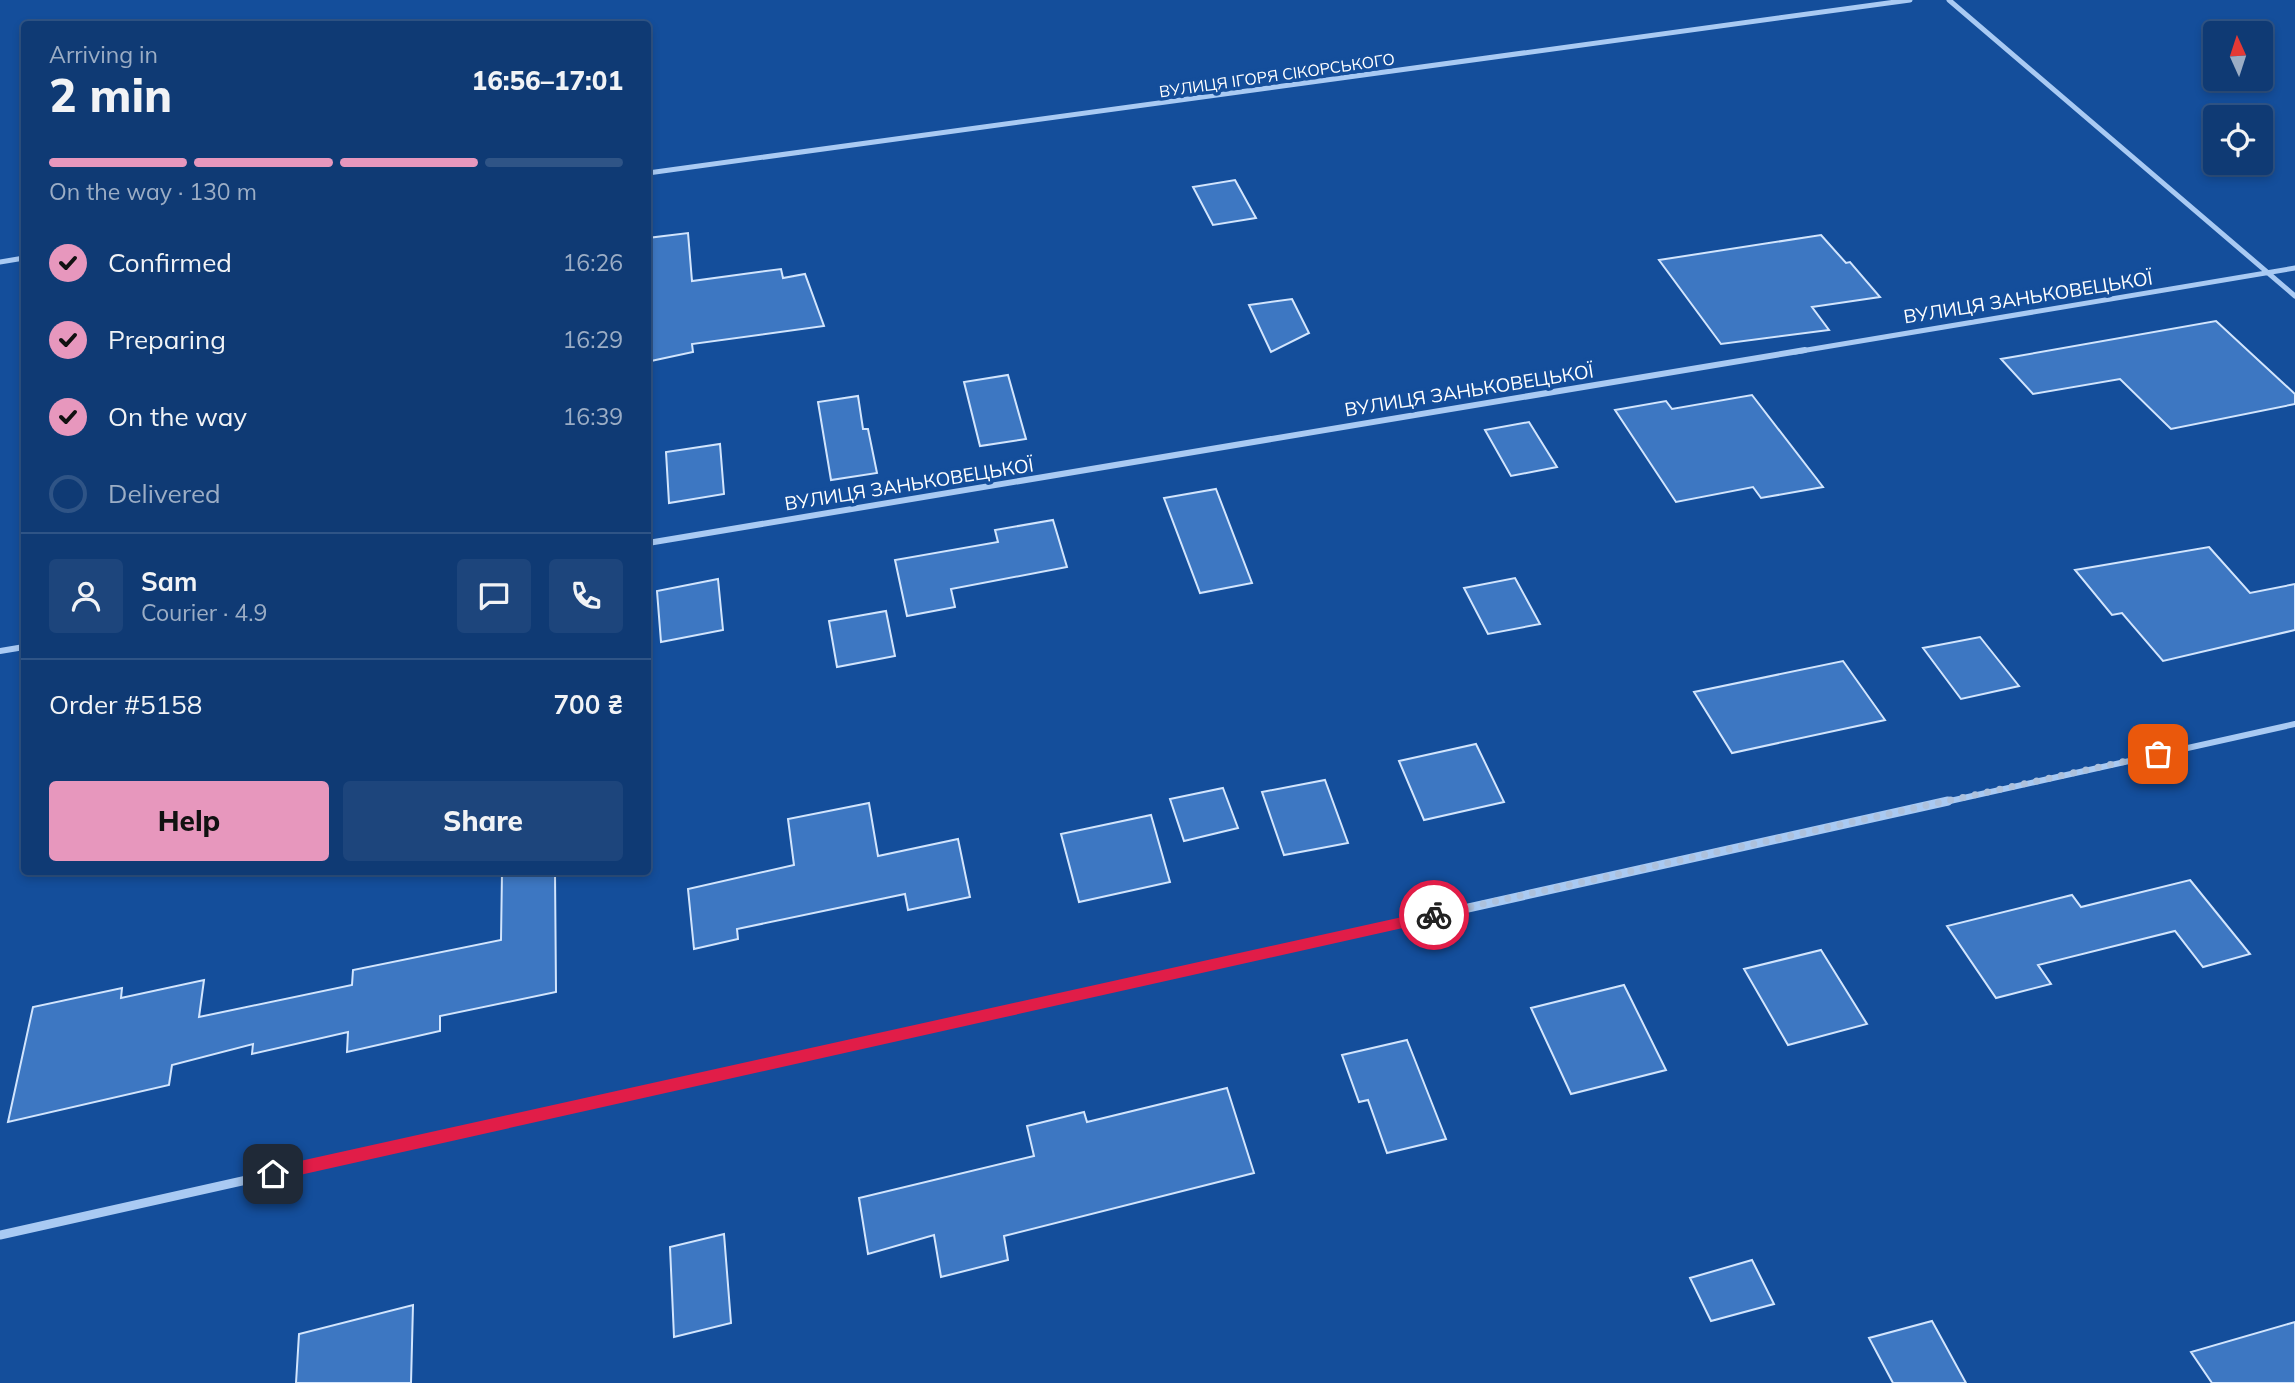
<!DOCTYPE html>
<meta charset="utf-8">
<style>
body{margin:0;font-family:Mulish,sans-serif;background:#1d457c;color:#f1f3f6;height:100vh;display:flex;flex-direction:column;font-size:26px;white-space:nowrap}
*{box-sizing:border-box;margin:0}
p{font-size:23px;color:#9badc5}
.icon{flex:none;width:38px;height:38px;fill:none;stroke:currentColor;stroke-width:2;stroke-linecap:round;stroke-linejoin:round}
.map{position:relative;flex:1;overflow:hidden}
.drawer{position:absolute;left:21px;top:21px;width:630px;height:854px;display:flex;flex-direction:column;background:#0f3a74;border-radius:7px;box-shadow:0 4px 10px #0003,0 0 0 2px #2f5486}
.drawer>*{flex:none}
.needle{width:46px;rotate:357deg}
.buttons{position:absolute;left:2203px;top:21px;display:grid;gap:14px}
.buttons a{display:grid;place-items:center;width:70px;height:70px;border-radius:7px;background:#0f3a74;box-shadow:0 4px 10px #0003,0 0 0 2px #2f5486;font-size:35px}
.pin{position:absolute;display:grid;place-items:center;width:60px;height:60px;color:#fff;margin:-30px;border-radius:14px;box-shadow:0 4px 10px #0006}
.courier{position:absolute;display:grid;place-items:center;width:70px;height:70px;margin:-35px;border:5px solid #e11d48;border-radius:50%;background:#fff;color:#222;box-shadow:0 2px 9px #0007}
.overview em{font-style:normal;font-weight:800}
.overview div{display:flex;flex-direction:column-reverse}
.overview{display:flex;align-items:center;justify-content:space-between;height:119px;padding:0 28px}
h1{font-size:46px;font-weight:800;line-height:52px}
.bar{display:grid;grid-template-columns:repeat(4,1fr);gap:10px 7px;align-content:center;height:84px;padding:0 28px}
.bar i{height:9px;border-radius:5px;background:#2f5486}
.bar .active{background:#e797bd}
.bar p{grid-column:span 4}
.line{display:flex;align-items:center;gap:18px;padding:0 28px;border-top:2px solid #2f5486}
.line div{flex:1}
.round{display:grid;place-items:center;flex:none;width:74px;height:74px;border-radius:7px;background:#1d457c}
ol{padding:0 28px;list-style:none}
li{display:flex;align-items:center;gap:21px;height:77px}
li p{margin-inline-start:auto}
li .icon{padding:7px;border-radius:50%;background:#e797bd;color:#111;stroke-width:4}
li:last-child{color:#9badc5}
li i{width:38px;height:38px;border:4px solid #2f5486;border-radius:50%}
.button{display:flex;gap:14px;margin-top:auto;padding:14px 28px}
.button a{flex:1;height:80px;border-radius:7px;background:#e797bd;color:#111;font-size:28px;font-weight:800;line-height:80px;text-align:center}
.button a+a{background:#1d457c;color:#f1f3f6}
.map>svg:first-child{display:block}
.building{fill:#3d77c2;stroke:#d2e5fd;stroke-width:2}
.lines{fill:none;stroke-linecap:round;stroke-linejoin:round}
.minor-far2{stroke:#a9caf3;stroke-width:5}
.minor-far1{stroke:#a9caf3;stroke-width:6}
.minor{stroke:#a9caf3;stroke-width:9}
.route{fill:#e11d48}
.done{stroke:#adc1dc;stroke-width:7;stroke-dasharray:0 12.6}
.labels{text-anchor:middle;stroke-width:7;stroke-linejoin:round;paint-order:stroke}
.far-street-label{font-size:16px;fill:#fff;stroke:#144e9b}
.street-label{font-size:19px;fill:#fff;stroke:#144e9b}
</style>
<div class="map">
<svg width="2295" height="1383" viewBox="0 0 2295 1383">
<rect width="100%" height="100%" fill="#144e9b"/>
<!-- building -->
<path class="building" d="M1235,180L1256,218L1213,225L1193,187Z
M688,233L692,281L781,269L783,278L805,274L824,326L692,344L693,352L651,361L648,238Z
M1821,235L1846,263L1850,262L1880,297L1812,307L1829,330L1721,344L1659,260Z
M1292,299L1309,333L1271,352L1249,305Z
M2216,321L2295,394V404L2171,429L2120,379L2033,394L2001,359Z
M1008,375L1026,439L980,446L964,382Z
M1752,395L1823,487L1761,498L1753,487L1676,502L1615,410L1666,401L1672,409Z
M858,396L863,429H868L877,473L831,480L818,402Z
M1529,422L1557,467L1511,476L1485,430Z
M720,444L724,494L669,503L666,452Z
M1216,489L1252,583L1200,593L1164,498Z
M1053,520L1067,567L951,589L955,607L907,616L895,560L998,542L995,530Z
M2209,547L2250,593L2295,584V630L2163,661L2122,613L2112,615L2075,570Z
M1515,578L1540,624L1488,634L1464,588Z
M718,579L723,630L661,642L657,591Z
M886,611L895,656L837,667L829,621Z
M1980,637L2019,686L1961,699L1923,648Z
M1843,661L1885,720L1732,753L1694,692Z
M1476,744L1504,802L1424,820L1399,761Z
M1325,780L1348,843L1284,855L1262,792Z
M1223,788L1238,828L1184,841L1170,799Z
M869,803L878,856L958,839L970,897L908,910L905,894L737,929L738,939L694,949L688,889L794,865L788,819Z
M1151,815L1170,882L1079,902L1061,834Z
M502,872H555L556,992L440,1016V1031L347,1052L348,1032L252,1054L253,1044L172,1065L169,1085L8,1122L33,1007L122,988L121,998L204,980L199,1017L352,985L353,970L501,940Z
M2190,880L2250,954L2203,967L2175,931L2038,965L2051,984L1996,998L1947,926L2072,895L2081,907Z
M1821,950L1867,1024L1788,1045L1744,969Z
M1624,985L1666,1070L1571,1094L1531,1008Z
M1407,1040L1446,1139L1387,1153L1368,1100L1359,1102L1342,1055Z
M1227,1088L1254,1173L1004,1236L1008,1260L941,1277L934,1235L868,1254L859,1198L1034,1156L1027,1126L1084,1112L1087,1122Z
M724,1234L731,1323L674,1337L670,1247Z
M1752,1260L1774,1304L1711,1321L1690,1278Z
M413,1305L411,1383H296L299,1334Z
M1932,1321L1966,1383H1893L1869,1338Z
M2295,1322V1383H2212L2191,1352Z"/>
<g class="lines">
<!-- minor-far2 -->
<path class="minor-far2" d="M1949,0L2295,296
M648,173L1910,0
M0,262L24,258
M1795,352L2295,268"/>
<!-- minor-far1 -->
<path class="minor-far1" d="M648,543L1805,350
M0,651L24,647
M1941,803L2295,724"/>
<!-- minor -->
<path class="minor" d="M0,1235L1948,801"/>
</g>
<!-- route -->
<path class="route" d="M1434,910L1440,915L1434,921L273,1181L266,1174L273,1167Z"/>
<g class="lines">
<!-- done -->
<path class="done" d="M1434,915L2158,754"/>
</g>
<g class="labels">
<!-- far-street labels -->
<g class="far-street-label">
<text transform="translate(1277 75) rotate(-8)" y="6">ВУЛИЦЯ ІГОРЯ СІКОРСЬКОГО</text>
</g>
<!-- street labels -->
<g class="street-label">
<text transform="translate(2028 297) rotate(-9)" y="7">ВУЛИЦЯ ЗАНЬКОВЕЦЬКОЇ</text>
<text transform="translate(1469 390) rotate(-9)" y="7">ВУЛИЦЯ ЗАНЬКОВЕЦЬКОЇ</text>
<text transform="translate(909 484) rotate(-9)" y="7">ВУЛИЦЯ ЗАНЬКОВЕЦЬКОЇ</text>
</g>
</g>
</svg>
<div class="buttons">
<a><svg class="needle" viewBox="-14 -14 28 28"><path d="M0-13l5 13h-10z" fill="#e53935"/><path d="M0 13l5-13h-10z" fill="#9badc5"/></svg></a>
<a><svg class="icon" aria-label="locate" viewBox="0 0 24 24"><circle cx="12" cy="12" r="6"/><path d="M12 2v4M12 18v4M2 12h4M18 12h4"/></svg></a>
</div>
<div class="pin" style="left:2158px;top:754px;background:#ea580c"><svg class="icon" aria-label="bag" viewBox="0 0 24 24"><path d="M5 8h14l-1 12H6zM9 8a3 3 0 0 1 6 0"/></svg></div>
<div class="pin" style="left:273px;top:1174px;background:#1f2937"><svg class="icon" aria-label="home" viewBox="0 0 24 24"><path d="M3 11l9-7 9 7M6 9v11h12V9"/></svg></div>
<div class="courier" style="left:1434px;top:915px"><svg class="icon" aria-label="bike" viewBox="0 0 24 24"><circle cx="6" cy="16" r="4"/><circle cx="18" cy="16" r="4"/><path d="M6 16l4-8h5l3 8M10 8l3 8H6M13 5h3"/></svg></div>
<section class="drawer">
<div class="overview"><div><h1>2 min</h1><p>Arriving in</p></div><em>16:56–17:01</em></div>
<div class="bar"><i class="active"></i><i class="active"></i><i class="active"></i><i></i><p>On the way · 130 m</p></div>
<ol>
<li><svg class="icon" aria-label="check" viewBox="0 0 24 24"><path d="M5 12l5 5 9-10"/></svg>Confirmed<p>16:26</p></li>
<li><svg class="icon" aria-label="check" viewBox="0 0 24 24"><path d="M5 12l5 5 9-10"/></svg>Preparing<p>16:29</p></li>
<li><svg class="icon" aria-label="check" viewBox="0 0 24 24"><path d="M5 12l5 5 9-10"/></svg>On the way<p>16:39</p></li>
<li><i></i>Delivered</li>
</ol>
<div class="line" style="height:126px"><a class="round"><svg class="icon" aria-label="person" viewBox="0 0 24 24"><circle cx="12" cy="8" r="4"/><path d="M4 21q1-7 8-7t8 7"/></svg></a><div><b>Sam</b><p>Courier · 4.9</p></div><a class="round"><svg class="icon" aria-label="chat" viewBox="0 0 24 24"><path d="M4 5h16v11H9l-5 4z"/></svg></a><a class="round"><svg class="icon" aria-label="phone" viewBox="0 0 24 24"><path d="M5 4h4l2 5-3 2q2 4 5 5l2-3 5 2v4C11 20 4 13 5 4z"/></svg></a></div>
<div class="line" style="height:91px"><div>Order #5158</div><b>700 ₴</b></div>
<div class="button"><a>Help</a><a>Share</a></div>
</section>
</div>
